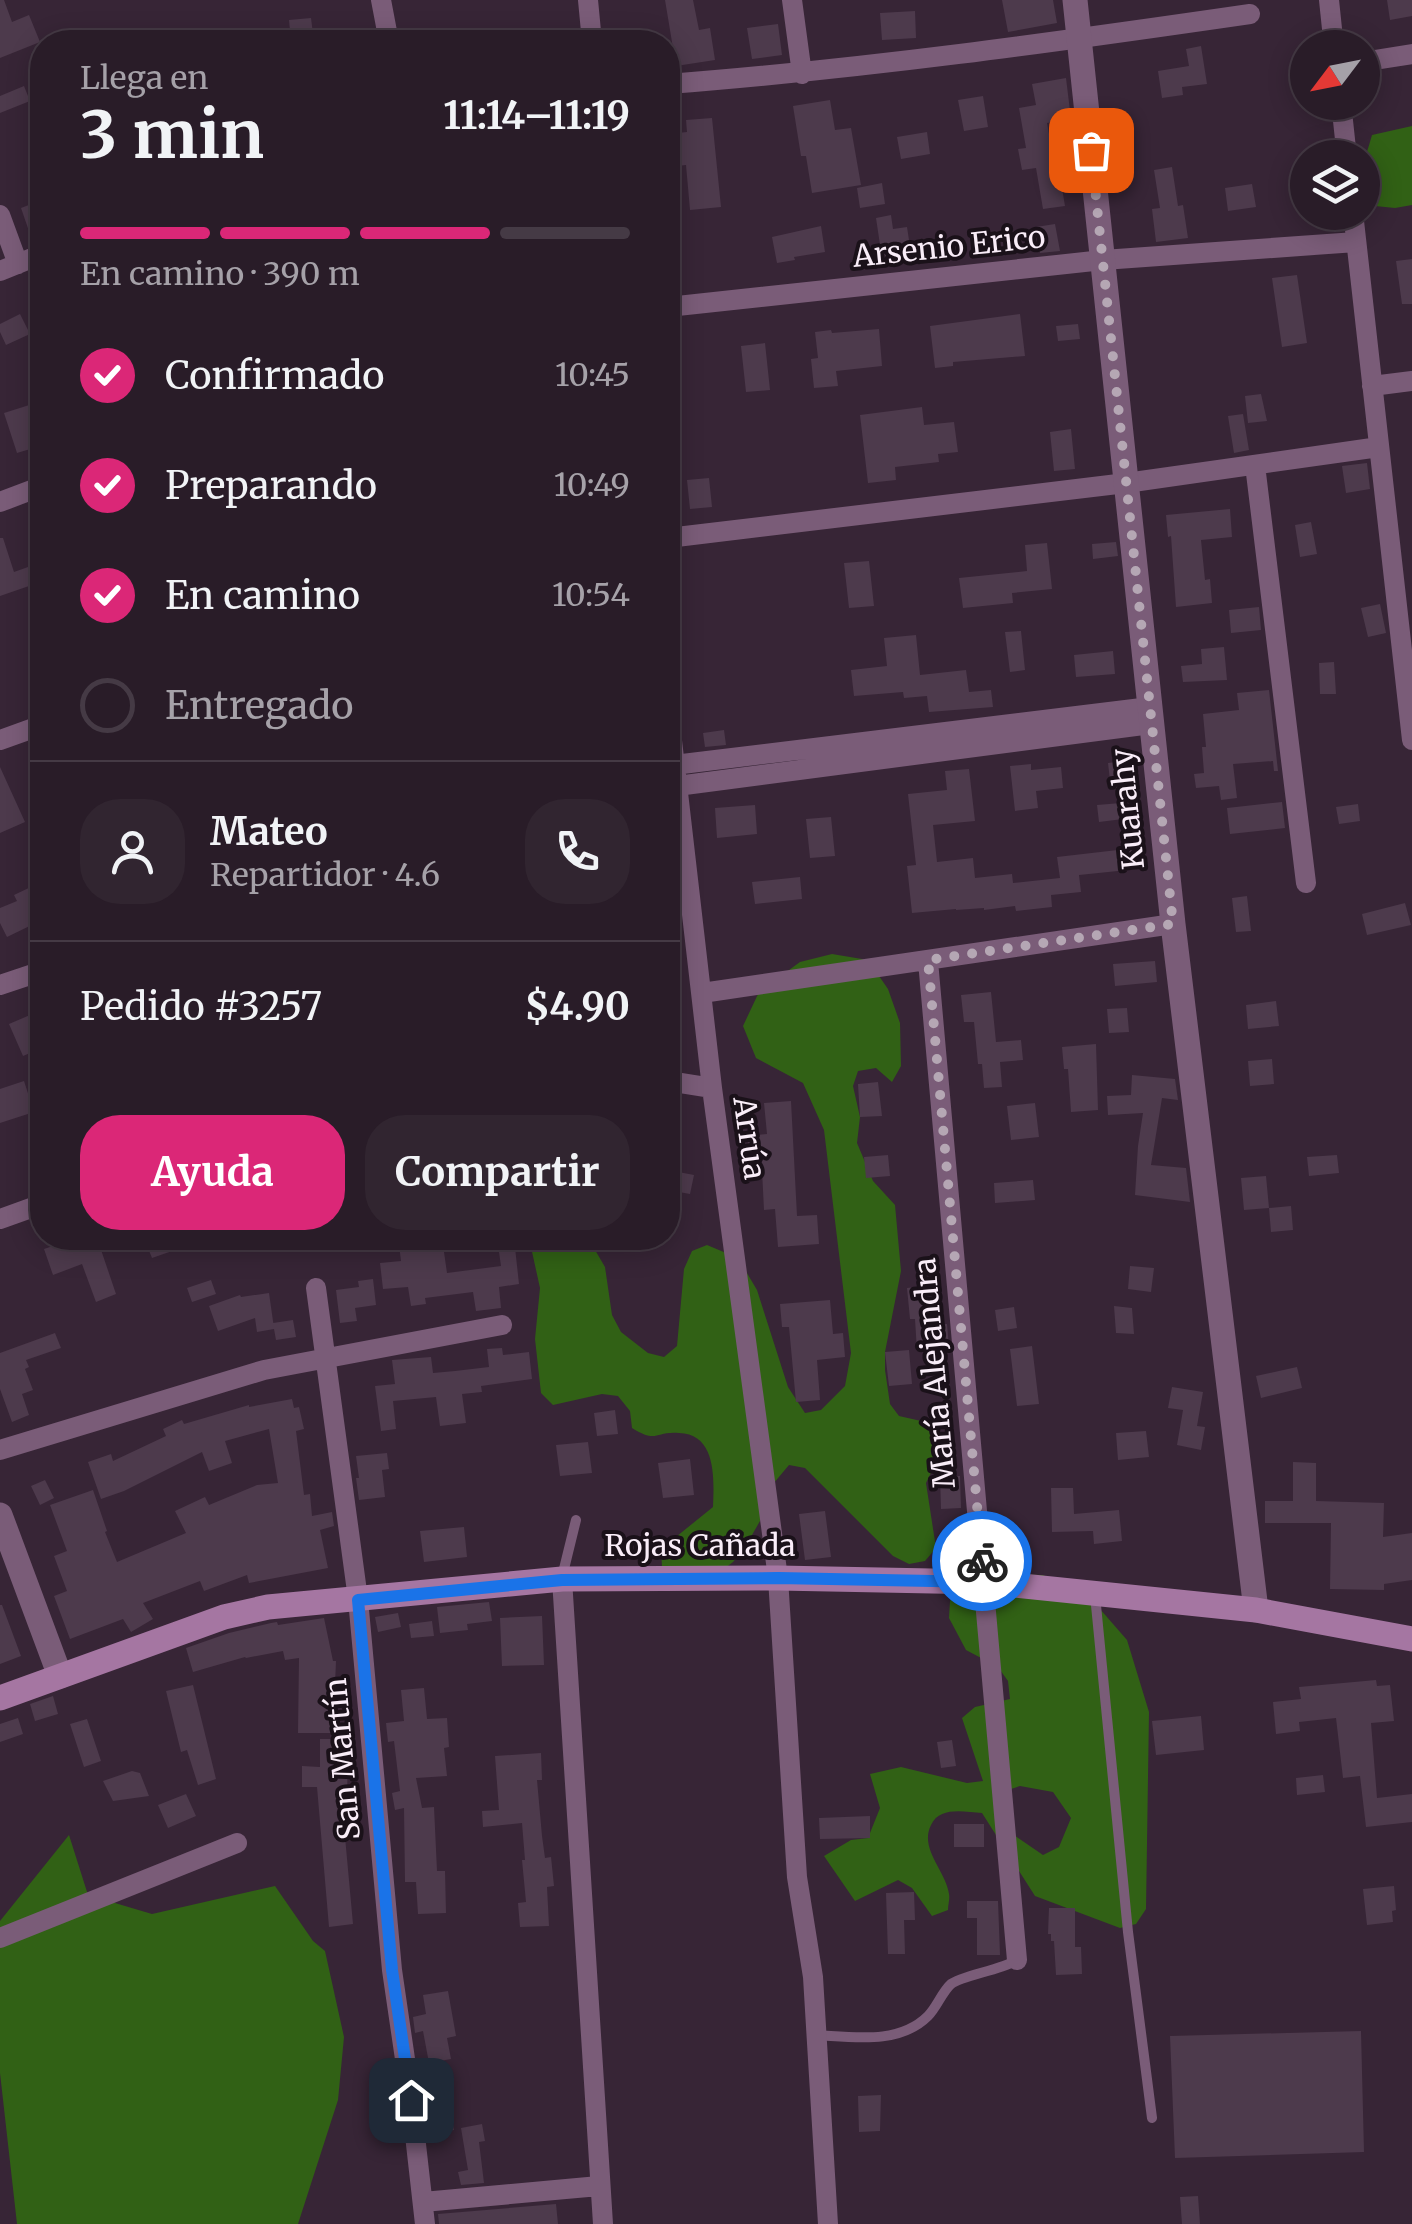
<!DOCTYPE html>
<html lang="es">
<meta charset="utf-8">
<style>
body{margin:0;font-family:Merriweather,serif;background:#312530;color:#f1f3f6;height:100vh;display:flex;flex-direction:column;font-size:38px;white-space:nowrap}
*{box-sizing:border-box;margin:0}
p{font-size:32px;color:#a5a1a8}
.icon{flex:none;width:55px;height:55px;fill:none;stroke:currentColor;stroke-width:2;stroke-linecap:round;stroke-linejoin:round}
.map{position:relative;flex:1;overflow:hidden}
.details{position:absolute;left:30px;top:30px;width:650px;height:1220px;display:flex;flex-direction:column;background:#291c28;border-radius:40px;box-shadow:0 5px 25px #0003,0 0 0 2px #453a45}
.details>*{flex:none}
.needle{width:65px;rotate:238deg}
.buttons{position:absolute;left:1290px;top:30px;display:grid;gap:20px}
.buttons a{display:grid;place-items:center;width:90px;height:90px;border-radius:50%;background:#291c28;box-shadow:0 5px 25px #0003,0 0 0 2px #453a45;font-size:50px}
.pin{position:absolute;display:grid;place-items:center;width:85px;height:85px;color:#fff;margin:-42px;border-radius:20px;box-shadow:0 5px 15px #0006}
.courier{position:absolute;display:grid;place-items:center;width:100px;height:100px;margin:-50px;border:8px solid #1a73e8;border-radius:50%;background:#fff;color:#222;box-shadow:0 2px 12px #0007}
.headline em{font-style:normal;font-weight:700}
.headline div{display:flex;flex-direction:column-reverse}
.headline{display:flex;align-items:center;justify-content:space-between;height:170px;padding:0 50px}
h1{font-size:65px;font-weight:700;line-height:75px}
.bar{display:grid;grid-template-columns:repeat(4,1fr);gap:15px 10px;align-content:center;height:120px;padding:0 50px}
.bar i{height:12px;border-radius:8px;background:#453a45}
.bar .active{background:#db2777}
.bar p{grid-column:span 4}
.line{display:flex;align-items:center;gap:25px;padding:0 50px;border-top:2px solid #453a45}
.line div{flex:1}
.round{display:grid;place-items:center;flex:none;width:105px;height:105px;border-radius:40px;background:#312530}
ol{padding:0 50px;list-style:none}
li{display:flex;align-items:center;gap:30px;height:110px}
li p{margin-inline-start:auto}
li .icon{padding:10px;border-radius:50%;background:#db2777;color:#fff;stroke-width:4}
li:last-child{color:#a5a1a8}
li i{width:55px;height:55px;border:5px solid #453a45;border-radius:50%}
.action{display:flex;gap:20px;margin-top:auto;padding:20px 50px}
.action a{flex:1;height:115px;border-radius:40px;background:#db2777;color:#fff;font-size:40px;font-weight:700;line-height:115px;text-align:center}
.action a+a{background:#312530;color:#f1f3f6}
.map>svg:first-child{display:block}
.green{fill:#316115;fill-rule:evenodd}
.building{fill:#4d3a4c}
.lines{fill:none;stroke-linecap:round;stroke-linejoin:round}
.service{stroke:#7a5c78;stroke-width:10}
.minor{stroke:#7a5c78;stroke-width:20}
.tertiary{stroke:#7a5c78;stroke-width:25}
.secondary{stroke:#a576a2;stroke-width:25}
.done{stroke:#b5a7b4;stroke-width:10;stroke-dasharray:0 18}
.route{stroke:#1a73e8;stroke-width:12}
.labels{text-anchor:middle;stroke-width:8;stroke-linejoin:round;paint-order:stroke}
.street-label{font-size:30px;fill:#f9edf8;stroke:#1a1119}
</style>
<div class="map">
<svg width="1412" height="2224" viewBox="0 0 1412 2224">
<rect width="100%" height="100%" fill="#372536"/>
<!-- green -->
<path class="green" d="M1412,126V205L1395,208L1375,206C1355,177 1363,167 1372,135Z
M832,954L868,960L888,989L900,1023L901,1066L892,1082L876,1068L858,1071L853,1086L860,1117L857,1143L873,1181L895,1205L901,1271L885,1352V1370L890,1404L899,1416L930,1423L939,1436L941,1452L926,1483L936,1548L925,1561L909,1564L893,1556L805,1468L789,1465L768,1490L760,1521L744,1549L733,1562L720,1572L662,1567L661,1549L713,1507C714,1480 717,1434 679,1433C654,1431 658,1444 632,1428L630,1411L618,1396L602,1394L553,1405L541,1393L535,1339L540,1288L529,1238H588L605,1267L612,1315L621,1332L648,1353L664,1357L677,1346L684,1269L692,1251L707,1245L738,1258L757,1290L788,1387L805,1413L821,1410L845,1386L851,1353L824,1130L803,1083L756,1058L743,1026L759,992L800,962Z
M992,1574L1043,1575L1093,1601L1127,1640L1149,1712L1146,1909L1136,1924L1120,1928L1035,1896L982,1813C964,1812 940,1806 931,1825C919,1849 946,1871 949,1894C950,1899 948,1905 948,1910L932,1916L912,1888L898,1880L855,1901L824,1856L851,1840L868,1838L880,1808L870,1774L901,1767L967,1783L983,1781L962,1718L975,1707L1010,1699L1008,1681L998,1667L966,1650L949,1618L950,1601L960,1587ZM1020,1786L1053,1792L1071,1818L1059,1847L1043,1855L1014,1835L1005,1791Z
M69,1835L88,1895L152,1914L275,1886L313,1941L325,1951L344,2037L338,2100L298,2224H17L0,2073V1921Z"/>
<!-- building -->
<path class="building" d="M0,0H4L12,22L29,15L40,42L0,58Z
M665,0H693L699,30L710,28L715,60L676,66Z
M1002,0H1053L1057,23L1008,32Z
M1387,0H1412V16L1390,20Z
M915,11L916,38L882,40L880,13Z
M311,18L314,42H291L289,20Z
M778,24L782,55L752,59L747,28Z
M1201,46L1207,84L1182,87L1183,95L1162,98L1158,71L1189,66L1186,49Z
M1066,78L1071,119L1047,123L1058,182H1061L1065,206L1043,209L1036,168L1022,170L1018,149L1026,148L1019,108L1036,105L1032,84Z
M24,86L30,101L0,113V96Z
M983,96L988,127L964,131L958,100Z
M830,100L835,130L851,128L861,185L812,193L806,156H801L793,106Z
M712,118L721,207L690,210L686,165L668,167V134L687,132L686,120Z
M927,132L930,154L901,159L897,137Z
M1172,167L1178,206L1183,205L1188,238L1156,242L1152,209L1160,208L1154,170Z
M882,183L885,204L860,208L857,188Z
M1252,184L1256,207L1228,211L1225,188Z
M42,200V229L30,234L21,208Z
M891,215L893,229L907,227L911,253L882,258L876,218Z
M1055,224L1060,251L1040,253L1036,227Z
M821,226L825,252L794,257L795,260L777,263L772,237Z
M1412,259V304H1402L1396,261Z
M1297,275L1307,343L1282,347L1272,278Z
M20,314L30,334L6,345L0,332V324Z
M1020,314L1025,356L953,362V366L935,368L930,326Z
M1078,324L1080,339L1058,341L1056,326Z
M879,329L882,366L836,371L838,386L814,388L811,359L818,358L815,332L831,330L832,333Z
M765,343L770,390L746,392L741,346Z
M1261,394L1267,421L1248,423L1245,396Z
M42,401V437L34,439L37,447L17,453L4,413Z
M922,407L924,425L954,422L958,452L938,454L939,462L895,467L896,480L868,483L860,415Z
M1243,414L1249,450L1234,453L1228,416Z
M1071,429L1075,469L1054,471L1050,432Z
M1367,463L1370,489L1346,493L1342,466Z
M709,478L712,507L690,509L687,480Z
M1230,509L1232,537L1201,540L1205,580L1210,579L1212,603L1176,607L1171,536L1168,537L1166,515Z
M1311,522L1317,554L1300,557L1295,525Z
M0,538H3L14,572L42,562V619H40L29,586L0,596Z
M1116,542L1118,556L1093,559L1092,544Z
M1047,543L1052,589L1012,593L1013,603L963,608L959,578L1027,571L1025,545Z
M869,561L874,606L849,608L844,563Z
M1380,604L1386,633L1368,637L1361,608Z
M1259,607L1261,630L1231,633L1229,610Z
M1021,631L1025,670L1010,672L1005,632Z
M916,635L920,675L966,670L969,692L991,690L993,707L929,712L927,696L904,698L903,692L854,696L851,670L887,666L884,638Z
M1224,647L1227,680L1183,682L1181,666L1202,664L1201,649Z
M1113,651L1115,674L1076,677L1074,655Z
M1334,662L1336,694H1320L1319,663Z
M1269,690L1278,771H1274L1273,761L1233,764L1237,798L1221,800L1219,786L1196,788L1194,774L1204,773L1202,747H1206L1203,714L1239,710L1237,693Z
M724,730L726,745L705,747L703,733Z
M1132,760L1135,787L1111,789L1108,763Z
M1031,764V770L1061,767L1063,788L1036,791L1038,808L1015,811L1010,766Z
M0,767L25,822L0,833Z
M969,769L975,821L933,825L937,862L973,858L975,878L1012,874L1013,883L1060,878L1057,857L1135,848L1137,869L1079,875L1081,892L1051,895L1052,907L1016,911L1015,906L984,910V908L956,910V909L912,913L907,866L916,865L908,794L947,790L945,771Z
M1282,802L1285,828L1230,834L1227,808Z
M1121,803L1123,819L1099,822L1097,805Z
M1358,804L1360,821L1339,824L1336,807Z
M755,805L757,834L717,838L715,808Z
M831,817L835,856L810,858L806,819Z
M800,877L802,899L755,904L752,882Z
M35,885L42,901V920L7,937L0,923V908L17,901L14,895Z
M1247,896L1251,931L1236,932L1232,898Z
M1405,903L1411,925L1367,935L1362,914Z
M1155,961L1157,982L1115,986L1113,964Z
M991,992L996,1042L1021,1040L1023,1060L1000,1062L1002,1087L984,1088L982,1064H978L974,1022H964L961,995Z
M1276,1001L1279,1026L1248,1029L1246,1005Z
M1127,1008L1129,1032L1109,1033L1107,1009Z
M30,1015L42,1048L23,1056L9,1024Z
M1096,1044L1098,1110L1071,1112L1068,1069H1064L1062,1047Z
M1272,1059L1274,1084L1250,1086L1248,1061Z
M1132,1075L1175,1079L1178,1100L1162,1098L1151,1165L1186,1168L1190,1202L1135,1195L1138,1146L1143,1113L1108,1115L1107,1096L1131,1095Z
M24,1081L34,1112L0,1123V1089Z
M878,1082L882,1116L860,1117L858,1084Z
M791,1101L797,1216L817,1215L819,1244L778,1247L775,1209L764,1210L761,1150L749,1152L748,1136L767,1134L764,1103Z
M1035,1103L1039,1137L1011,1140L1007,1106Z
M888,1155L890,1176L866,1178L864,1157Z
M1337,1155L1339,1173L1309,1176L1307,1157Z
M668,1170L694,1175L690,1194L668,1190Z
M1266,1176L1269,1208L1244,1210L1241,1178Z
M1033,1180L1035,1200L995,1203L994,1183Z
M1291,1206L1293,1230L1271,1232L1269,1208Z
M77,1238H97L116,1294L96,1302L82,1264L53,1275L44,1249Z
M144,1238H171L175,1250L152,1258Z
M497,1238H514L519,1284L499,1287L501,1308L476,1311L473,1292L425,1298L426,1304L411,1306L408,1287L383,1289L380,1263L401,1261L399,1245L419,1243L420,1248L443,1245L447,1273L501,1266Z
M1130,1266L1154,1268L1151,1292L1128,1289Z
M373,1279L376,1305L355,1308L357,1321L340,1323L336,1290L359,1287L358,1281Z
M211,1280L216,1294L192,1302L187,1288Z
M936,1285L939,1325L947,1324L949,1348L917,1351L915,1319H910L907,1288Z
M269,1293L274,1328L273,1323L293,1320L296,1337L276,1340L274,1329L257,1332L255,1318L218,1331L209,1306L240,1295L241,1297Z
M830,1300L833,1334L843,1333L845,1357L817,1360L820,1400L796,1402L789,1327H782L780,1304Z
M1114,1306L1132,1308L1134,1334L1116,1333Z
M1014,1307L1017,1328L998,1331L995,1310Z
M55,1333L61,1348L26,1360L29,1367L25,1369L33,1390L22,1394L29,1415L12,1422L0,1389V1353Z
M1032,1346L1039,1404L1017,1406L1010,1349Z
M502,1348L503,1355L529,1352L532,1379L481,1386L482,1392L462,1394L466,1423L440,1426L436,1397L393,1401L396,1429L381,1431L375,1386L395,1384L392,1360L431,1357L433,1373L455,1371L489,1367L487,1349Z
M909,1350L912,1384L889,1386L885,1352Z
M1297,1367L1302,1388L1261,1398L1256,1376Z
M1172,1387L1203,1392L1197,1426L1205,1427L1201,1450L1177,1445L1183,1410L1168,1408Z
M292,1399L294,1408L299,1407L304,1429L296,1431L304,1495L310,1494L312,1516L332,1512L334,1526L320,1530L328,1568L249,1583L247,1575L204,1591L200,1581L143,1603L153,1619L131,1632L123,1619L70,1639L54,1596L67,1591L54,1556L67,1551L50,1505L93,1490L107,1531L105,1532L117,1562L186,1533L175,1511L205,1497L209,1505L257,1485L278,1483L269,1429L225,1441L232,1463L209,1471L202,1452L124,1491L101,1499L88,1462L111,1454L113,1461L166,1436L163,1429L182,1420L184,1424L249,1405V1407Z
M615,1410L618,1434L597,1436L594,1413Z
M1146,1431L1149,1457L1118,1460L1116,1433Z
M588,1442L592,1473L560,1476L556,1445Z
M387,1453L389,1469L382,1470L385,1497L359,1500L356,1478H359L356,1456Z
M690,1459L694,1495L663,1498L658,1463Z
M1293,1462L1316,1463V1501L1384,1503L1383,1537L1412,1533V1580L1384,1584V1590L1330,1589L1331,1523H1265V1501H1293Z
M940,1476H960L961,1508L941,1509Z
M45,1480L54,1498L40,1505L31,1486Z
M1051,1488H1073L1074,1514L1119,1510L1122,1541L1094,1544L1093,1531L1052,1532Z
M825,1511L831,1557L805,1560L799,1514Z
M464,1527L467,1557L424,1562L420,1531Z
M489,1602L492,1621L467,1624L468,1630L440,1633L437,1607Z
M0,1605H2L21,1656L0,1664Z
M398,1613L401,1627L378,1632L375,1617Z
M542,1616L544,1665L502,1666L500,1618Z
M324,1618L333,1661H336L333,1733H298L299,1658L285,1660L283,1651L246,1658L245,1657L193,1672L186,1648L229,1633L271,1623L277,1622L278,1625Z
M432,1621L434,1636L411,1638L409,1624Z
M1376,1680L1377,1686L1390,1685L1394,1721L1371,1723L1377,1798L1412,1794V1822L1366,1827L1360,1776L1343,1778L1336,1718L1299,1722L1300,1731L1276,1734L1273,1702L1301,1699L1299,1687Z
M193,1685L216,1779L198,1785L187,1750L181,1752L166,1691Z
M424,1688L427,1719L447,1718L449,1747L444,1748L447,1776L416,1778L422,1808L434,1807L437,1871H445L446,1913L418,1914L416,1882H405L404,1808L395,1810L392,1793L400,1791L394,1741L388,1742L386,1723L404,1721L401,1690Z
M53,1696L58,1714L35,1721L30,1704Z
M1201,1716L1204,1750L1156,1755L1152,1721Z
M18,1718L23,1734L0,1742V1724Z
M87,1719L101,1761L84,1767L70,1724Z
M320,1739H348L347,1804H342L353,1924L329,1927L317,1787H302V1766L320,1767Z
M952,1740L956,1766L941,1768L937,1742Z
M541,1753L542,1780H537L542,1836L545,1858L551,1857L554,1886L547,1887L549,1926L520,1927L518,1903L526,1902L522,1860H525L522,1823L483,1827L482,1811L499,1810L495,1756Z
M132,1771L140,1773L149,1796L113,1801L103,1781Z
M1323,1775L1325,1792L1297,1795L1296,1778Z
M186,1794L196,1816L168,1828L158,1805Z
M870,1816V1838L820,1839L819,1818Z
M954,1824H984V1847H954Z
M1394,1886L1396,1910L1392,1911L1393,1922L1367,1925L1363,1889Z
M914,1892L915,1920H904L905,1954H888L886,1893Z
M967,1901H998L1000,1955H977V1918H967Z
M1049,1908H1075V1947H1081L1082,1974L1056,1975L1054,1941H1051V1934H1048Z
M448,1991L456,2036L447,2038L451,2059L429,2063L423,2031L415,2033L413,2017L426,2014L423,1995Z
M1361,2031L1364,2152L1175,2158L1170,2036Z
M881,2095L880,2131L859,2132L858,2096Z
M450,2110L454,2130L435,2133L431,2113Z
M482,2124L485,2141L479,2142L484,2183L461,2185L458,2172L468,2170L461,2128Z
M1198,2196L1200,2224H1182L1180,2197Z
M556,2204L558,2224H439L438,2214Z"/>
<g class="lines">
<!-- service -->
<path class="service" d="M562,1577L576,1520
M1095,1595L1128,1932L1152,2118
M816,2035C853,2037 899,2045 928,2016C937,2007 942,1992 951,1984C961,1976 1000,1970 1017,1960"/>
<!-- minor -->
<path class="minor" d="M381,0L389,42
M588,0L592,42
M792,0L802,74
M1329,0L1334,48
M1362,62L1412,54
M668,84C863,69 1057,42 1250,14
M1341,102L1347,158
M1353,212L1412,740
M0,215L18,264
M0,271L42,254
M668,307L1103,260L1356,242
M1372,386L1412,381
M1255,465L1306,883
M0,502L42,486
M668,538L1126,483L1379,447
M668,706L712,1088L778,1578L797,1877L813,1977L828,2224
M0,740L42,725
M674,765L1150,707
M677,786L1151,724
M928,961L1017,1960
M0,985L42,971
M702,993L1173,924
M668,1081L712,1088
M0,1219L42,1204
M316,1288L358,1599L392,1970L411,2100L425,2224
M0,1450L264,1370L502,1325
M562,1579L603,2224
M0,1938L237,1843
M423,2202L599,2186"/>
<!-- tertiary -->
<path class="tertiary" d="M1075,0L1173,924L1256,1610
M0,1515L60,1676"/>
<!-- secondary -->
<path class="secondary" d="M0,1698L224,1617L268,1607L562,1579L778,1578L984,1582L1256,1610L1412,1639"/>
</g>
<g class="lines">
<!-- done -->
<path class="done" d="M982,1561L928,960L1173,924L1091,150"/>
<!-- route -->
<path class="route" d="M411,2100L392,1970L358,1600L562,1580L778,1578L984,1582L982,1561"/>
</g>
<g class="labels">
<!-- street labels -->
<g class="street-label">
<text transform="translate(949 247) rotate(-6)" y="10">Arsenio Erico</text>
<text transform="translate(1128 809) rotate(-96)" y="10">Kuarahy</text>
<text transform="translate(749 1138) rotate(82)" y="10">Arrúa</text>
<text transform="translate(935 1373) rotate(-95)" y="10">María Alejandra</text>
<text x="700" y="1556">Rojas Cañada</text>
<text transform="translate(343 1759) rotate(-95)" y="10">San Martín</text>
</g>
</g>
</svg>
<div class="buttons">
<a><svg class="needle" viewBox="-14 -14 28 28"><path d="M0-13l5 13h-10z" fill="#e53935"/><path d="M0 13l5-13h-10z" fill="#a5a1a8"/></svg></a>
<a><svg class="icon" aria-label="layers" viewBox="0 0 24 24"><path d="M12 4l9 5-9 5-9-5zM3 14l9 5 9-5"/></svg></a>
</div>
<div class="pin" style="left:1091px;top:150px;background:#ea580c"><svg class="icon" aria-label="bag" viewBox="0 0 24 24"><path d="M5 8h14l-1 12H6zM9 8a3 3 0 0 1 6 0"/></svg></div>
<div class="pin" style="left:411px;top:2100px;background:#1f2937"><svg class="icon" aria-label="home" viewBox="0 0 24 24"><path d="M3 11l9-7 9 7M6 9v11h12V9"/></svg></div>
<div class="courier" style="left:982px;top:1561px"><svg class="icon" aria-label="bike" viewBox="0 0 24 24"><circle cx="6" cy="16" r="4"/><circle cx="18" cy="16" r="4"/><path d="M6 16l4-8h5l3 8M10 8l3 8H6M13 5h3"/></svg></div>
<section class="details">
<div class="headline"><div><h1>3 min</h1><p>Llega en</p></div><em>11:14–11:19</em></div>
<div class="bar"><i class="active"></i><i class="active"></i><i class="active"></i><i></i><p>En camino · 390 m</p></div>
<ol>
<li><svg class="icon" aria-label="check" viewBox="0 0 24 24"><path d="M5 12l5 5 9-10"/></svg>Confirmado<p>10:45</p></li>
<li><svg class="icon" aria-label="check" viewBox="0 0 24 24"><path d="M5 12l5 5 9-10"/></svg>Preparando<p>10:49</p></li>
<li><svg class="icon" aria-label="check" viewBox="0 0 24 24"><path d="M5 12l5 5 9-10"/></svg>En camino<p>10:54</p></li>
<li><i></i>Entregado</li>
</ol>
<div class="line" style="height:180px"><a class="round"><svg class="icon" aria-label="person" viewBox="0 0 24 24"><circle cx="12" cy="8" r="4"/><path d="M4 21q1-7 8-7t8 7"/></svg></a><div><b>Mateo</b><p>Repartidor · 4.6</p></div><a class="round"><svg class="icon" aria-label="phone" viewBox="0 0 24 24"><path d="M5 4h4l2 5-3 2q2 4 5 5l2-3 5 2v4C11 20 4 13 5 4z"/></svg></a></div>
<div class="line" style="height:130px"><div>Pedido #3257</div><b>$4.90</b></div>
<div class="action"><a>Ayuda</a><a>Compartir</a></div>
</section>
</div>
